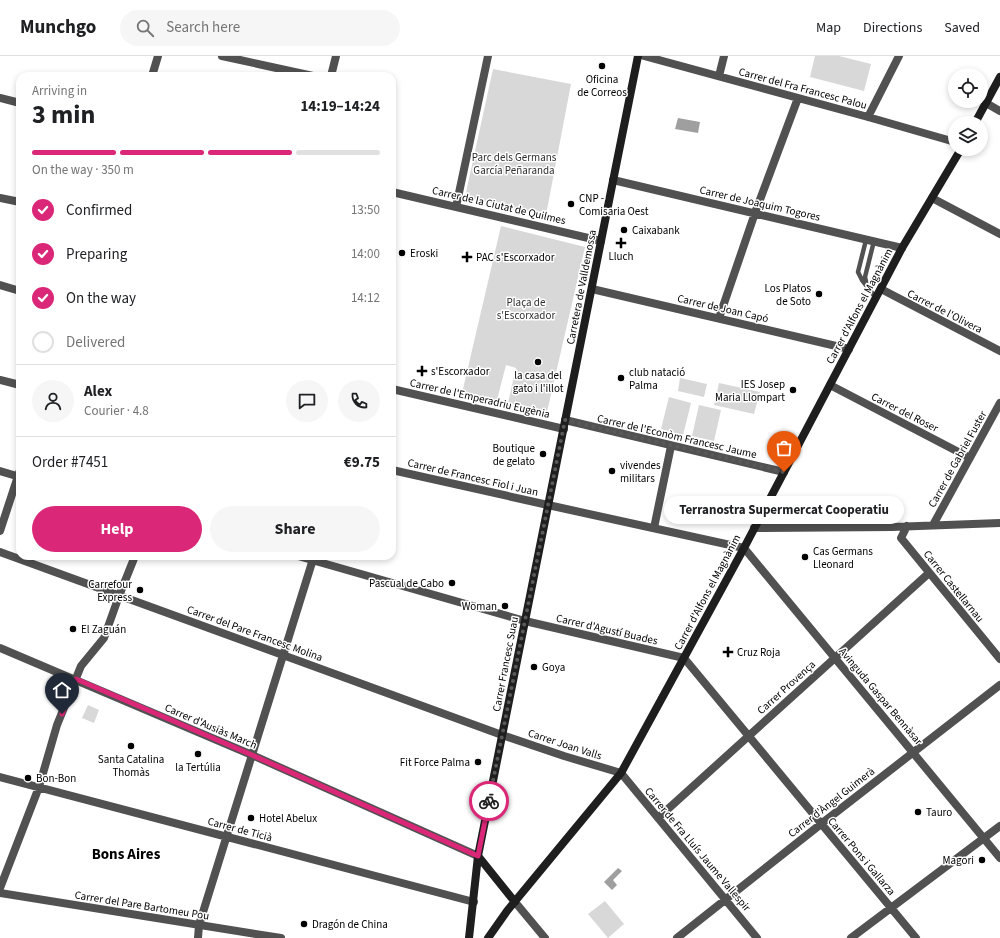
<!DOCTYPE html>
<meta charset="utf-8">
<style>
body{margin:0;font-family:"Source Sans 3",sans-serif;background:#f6f6f6;color:#202124;height:100vh;display:flex;flex-direction:column;font-size:15px;white-space:nowrap}
*{box-sizing:border-box;margin:0}
p{font-size:13px;color:#757577}
.icon{flex:none;width:22px;height:22px;fill:none;stroke:currentColor;stroke-width:2;stroke-linecap:round;stroke-linejoin:round}
.map{position:relative;flex:1;overflow:hidden}
.details{position:absolute;left:16px;top:16px;width:380px;height:488px;display:flex;flex-direction:column;background:#fff;border-radius:12px;box-shadow:0 2px 6px #0003}
.details>*{flex:none}
.buttons{position:absolute;left:948px;top:12px;display:grid;gap:8px}
.buttons a{display:grid;place-items:center;width:40px;height:40px;border-radius:50%;background:#fff;box-shadow:0 2px 6px #0003;font-size:20px}
.pin{position:absolute;display:grid;place-items:center;width:34px;height:34px;color:#fff;margin:-41px -17px;border-radius:50% 50% 50% 0;rotate:-45deg;box-shadow:0 0 4px #0007}
.pin .icon{rotate:45deg}
.courier{position:absolute;display:grid;place-items:center;width:40px;height:40px;margin:-20px;border:3px solid #db2777;border-radius:50%;background:#fff;color:#222;box-shadow:0 1px 5px #0007}
.bubble{position:absolute;height:28px;border-radius:14px;background:#fff;box-shadow:0 2px 6px #0003;font-size:13px;font-weight:700;line-height:28px;text-align:center}
.overview em{font-style:normal;font-weight:700}
.overview div{display:flex;flex-direction:column-reverse}
.overview{display:flex;align-items:center;justify-content:space-between;height:68px;padding:0 16px}
h1{font-size:26px;font-weight:700;line-height:30px}
.bar{display:grid;grid-template-columns:repeat(4,1fr);gap:6px 4px;align-content:center;height:48px;padding:0 16px}
.bar i{height:5px;border-radius:3px;background:#e0e0e0}
.bar .current{background:#db2777}
.bar p{grid-column:span 4}
.line{display:flex;align-items:center;gap:10px;padding:0 16px;border-top:1px solid #e0e0e0}
.line div{flex:1}
.round{display:grid;place-items:center;flex:none;width:42px;height:42px;border-radius:21px;background:#f6f6f6}
ol{padding:0 16px;list-style:none}
li{display:flex;align-items:center;gap:12px;height:44px}
li p{margin-inline-start:auto}
li .icon{padding:4px;border-radius:50%;background:#db2777;color:#fff;stroke-width:4}
li:last-child{color:#757577}
li i{width:22px;height:22px;border:2px solid #e0e0e0;border-radius:50%}
.button{display:flex;gap:8px;margin-top:auto;padding:8px 16px}
.button a{flex:1;height:46px;border-radius:24px;background:#db2777;color:#fff;font-size:16px;font-weight:700;line-height:46px;text-align:center}
.button a+a{background:#f6f6f6;color:#202124}
header{display:flex;align-items:center;gap:24px;box-sizing:border-box;height:56px;padding:0 20px;background:#fff;border-bottom:1px solid #e0e0e0}
header strong{font-size:19px}
nav{display:flex;gap:22px;margin-inline-start:auto;font-size:14px}
.search{width:280px;height:36px;background:#f6f6f6;display:flex;align-items:center;gap:10px;box-sizing:border-box;padding:0 14px;border-radius:22px;color:#757577;font-size:15px}
.map>svg:first-child{display:block}
.green{fill:#d8d8d8}
.water{fill:#9f9f9f}
.lines{fill:none;stroke-linecap:round;stroke-linejoin:round}
.service{stroke:#515151;stroke-width:4.5}
.minor{stroke:#515151;stroke-width:8}
.tertiary{stroke:#515151;stroke-width:8}
.secondary{stroke:#1e1e1e;stroke-width:8}
.done{stroke:#595959;stroke-width:4;stroke-dasharray:0 7.2}
.route{stroke:#db2777;stroke-width:5}
.poi-dot{fill:#000;stroke:#fff;stroke-width:1.5}
.labels{text-anchor:middle;stroke-width:3;stroke-linejoin:round;paint-order:stroke}
.poi-label{font-size:11px;fill:#000;stroke:#fff;text-anchor:start}
.street-label{font-size:11px;fill:#000;stroke:#fff}
.park-label{font-size:11px;fill:#2f2f2f;stroke:#fff}
.district-label{font-size:15px;font-weight:bold;fill:#000;stroke:#fff}
</style>
<header>
<strong>Munchgo</strong>
<div class="search"><svg class="icon" aria-label="search" viewBox="0 0 24 24"><circle cx="10" cy="10" r="6"/><path d="M15 15l6 6"/></svg>Search here</div>
<nav><a>Map</a><a>Directions</a><a>Saved</a></nav>
</header>
<div class="map">
<svg width="1000" height="882" viewBox="0 0 1000 882">
<rect width="100%" height="100%" fill="#fff"/>
<!-- green -->
<path class="green" d="M815,0H839L871,8L864,35L810,21Z
M493,13L571,28L546,159L465,141Z
M501,170L585,191L547,356L508,347L516,312L506,309L497,344L466,337L463,333Z
M680,322L707,328L704,341L678,335Z
M719,327L760,336L754,358L714,349Z
M669,341L691,347L683,379L661,373Z
M699,349L721,354L714,385L692,380Z
M88,649L99,654L94,667L82,662Z
M605,845L624,868L608,882L588,858Z"/>
<!-- water -->
<path class="water" d="M678,62L700,66L698,77L675,73Z
M618,812L622,815L613,824L617,829L612,834L604,826Z"/>
<g class="lines">
<!-- service -->
<path class="service" d="M866,184L858,216L862,224L876,242
M867,230L865,221L874,185"/>
<!-- minor -->
<path class="minor" d="M222,0L313,20
M644,0L868,61L955,86
M152,20L158,0
M719,20L724,0
M0,42L20,47
M986,47L1000,55
M868,61L899,0
M613,124L902,192
M392,136L601,185
M0,142L20,146
M932,142L1000,178
M456,151L488,0
M0,229L20,235
M592,233L849,293
M881,233L1000,295
M719,262L755,157L798,42
M830,329L970,402
M392,333L564,373
M565,364L784,416
M0,415L20,421
M933,469L1000,347
M907,470L901,482L1000,603
M654,472L671,390
M754,472L892,471L1000,467
M0,475L20,414
M0,496L502,679L564,700L621,717L757,882
M298,500L525,565L684,602L916,882
M0,721L474,846
M658,762L929,517
M0,832L39,731L57,669L81,610L104,582L119,540L135,500
M198,882L199,869L314,500
M677,882L821,768L1000,629
M851,882L1000,770"/>
<!-- tertiary -->
<path class="tertiary" d="M331,20L336,0
M0,324L20,329
M392,414L548,449L744,492L1000,802
M0,592L252,699L478,800
M0,837L281,882
M515,846L545,882"/>
<!-- secondary -->
<path class="secondary" d="M975,67L1000,21
M478,800L515,846
M469,882L478,800L638,0
M488,882L507,855L621,717L744,492L902,192L961,93"/>
</g>
<g class="lines">
<!-- done -->
<path class="done" d="M489,745L565,364L784,416"/>
<!-- route -->
<path class="route" d="M62,658L76,623L252,699L478,800L489,745"/>
</g>
<!-- markers -->
<g class="poi-dot">
<circle cx="602" cy="10" r="4"/>
<circle cx="571" cy="148" r="4"/>
<circle cx="624" cy="174" r="4"/>
<path d="M619 181h4v4h4v4h-4v4h-4v-4h-4v-4h4z"/>
<circle cx="402" cy="197" r="4"/>
<path d="M465 195h4v4h4v4h-4v4h-4v-4h-4v-4h4z"/>
<circle cx="819" cy="238" r="4"/>
<circle cx="538" cy="306" r="4"/>
<path d="M420 309h4v4h4v4h-4v4h-4v-4h-4v-4h4z"/>
<circle cx="621" cy="322" r="4"/>
<circle cx="793" cy="334" r="4"/>
<circle cx="543" cy="398" r="4"/>
<circle cx="612" cy="415" r="4"/>
<circle cx="805" cy="501" r="4"/>
<circle cx="452" cy="527" r="4"/>
<circle cx="140" cy="534" r="4"/>
<circle cx="505" cy="550" r="4"/>
<circle cx="73" cy="573" r="4"/>
<path d="M726 590h4v4h4v4h-4v4h-4v-4h-4v-4h4z"/>
<circle cx="534" cy="611" r="4"/>
<circle cx="131" cy="690" r="4"/>
<circle cx="198" cy="698" r="4"/>
<circle cx="478" cy="706" r="4"/>
<circle cx="28" cy="722" r="4"/>
<circle cx="918" cy="756" r="4"/>
<circle cx="251" cy="762" r="4"/>
<circle cx="982" cy="804" r="4"/>
<circle cx="304" cy="868" r="4"/>
</g>
<g class="labels">
<!-- poi labels -->
<g class="poi-label">
<text x="602" y="27" text-anchor="middle">Oficina<tspan x="602" dy="13">de Correos</tspan></text>
<text x="579" y="146">CNP -<tspan x="579" dy="13">Comisaria Oest</tspan></text>
<text x="632" y="178">Caixabank</text>
<text x="410" y="201">Eroski</text>
<text x="621" y="204" text-anchor="middle">Lluch</text>
<text x="476" y="205">PAC s'Escorxador</text>
<text x="811" y="236" text-anchor="end">Los Platos<tspan x="811" dy="13">de Soto</tspan></text>
<text x="431" y="319">s'Escorxador</text>
<text x="629" y="320">club natació<tspan x="629" dy="13">Palma</tspan></text>
<text x="538" y="323" text-anchor="middle">la casa del<tspan x="538" dy="13">gato i l'illot</tspan></text>
<text x="785" y="332" text-anchor="end">IES Josep<tspan x="785" dy="13">Maria Llompart</tspan></text>
<text x="535" y="396" text-anchor="end">Boutique<tspan x="535" dy="13">de gelato</tspan></text>
<text x="620" y="413">vivendes<tspan x="620" dy="13">militars</tspan></text>
<text x="813" y="499">Cas Germans<tspan x="813" dy="13">Lleonard</tspan></text>
<text x="444" y="531" text-anchor="end">Pascual de Cabo</text>
<text x="132" y="532" text-anchor="end">Carrefour<tspan x="132" dy="13">Express</tspan></text>
<text x="497" y="554" text-anchor="end">Woman</text>
<text x="81" y="577">El Zaguán</text>
<text x="737" y="600">Cruz Roja</text>
<text x="542" y="615">Goya</text>
<text x="131" y="707" text-anchor="middle">Santa Catalina<tspan x="131" dy="13">Thomàs</tspan></text>
<text x="470" y="710" text-anchor="end">Fit Force Palma</text>
<text x="198" y="715" text-anchor="middle">la Tertúlia</text>
<text x="36" y="726">Bon-Bon</text>
<text x="926" y="760">Tauro</text>
<text x="259" y="766">Hotel Abelux</text>
<text x="974" y="808" text-anchor="end">Magori</text>
<text x="312" y="872">Dragón de China</text>
</g>
<!-- street labels -->
<g class="street-label">
<text transform="translate(803 32) rotate(15)" y="4">Carrer del Fra Francesc Palou</text>
<text transform="translate(760 147) rotate(13)" y="4">Carrer de Joaquim Togores</text>
<text transform="translate(499 149) rotate(13)" y="4">Carrer de la Ciutat de Quilmes</text>
<text transform="translate(581 231) rotate(-79)" y="4">Carretera de Valldemossa</text>
<text transform="translate(859 250) rotate(-62)" y="4">Carrer d'Alfons el Magnànim</text>
<text transform="translate(723 252) rotate(13)" y="4">Carrer de Joan Capó</text>
<text transform="translate(945 255) rotate(27)" y="4">Carrer de l'Olivera</text>
<text transform="translate(480 342) rotate(13)" y="4">Carrer de l'Emperadriu Eugènia</text>
<text transform="translate(905 356) rotate(27)" y="4">Carrer del Roser</text>
<text transform="translate(677 380) rotate(13)" y="4">Carrer de l'Econòm Francesc Jaume</text>
<text transform="translate(957 403) rotate(-61)" y="4">Carrer de Gabriel Fuster</text>
<text transform="translate(473 421) rotate(13)" y="4">Carrer de Francesc Fiol i Juan</text>
<text transform="translate(954 530) rotate(51)" y="4">Carrer Castellarnau</text>
<text transform="translate(707 536) rotate(-62)" y="4">Carrer d'Alfons el Magnànim</text>
<text transform="translate(607 573) rotate(13)" y="4">Carrer d'Agustí Buades</text>
<text transform="translate(255 577) rotate(20)" y="4">Carrer del Pare Francesc Molina</text>
<text transform="translate(505 608) rotate(-79)" y="4">Carrer Francesc Suau</text>
<text transform="translate(786 631) rotate(-42)" y="4">Carrer Provença</text>
<text transform="translate(881 640) rotate(50)" y="4">Avinguda Gaspar Bennàsar</text>
<text transform="translate(211 670) rotate(23)" y="4">Carrer d'Ausiàs March</text>
<text transform="translate(565 688) rotate(18)" y="4">Carrer Joan Valls</text>
<text transform="translate(831 746) rotate(-38)" y="4">Carrer d'Àngel Guimerà</text>
<text transform="translate(240 773) rotate(15)" y="4">Carrer de Ticià</text>
<text transform="translate(698 793) rotate(50)" y="4">Carrer de Fra Lluís Jaume Vallespir</text>
<text transform="translate(862 800) rotate(50)" y="4">Carrer Pons i Gallarza</text>
<text transform="translate(142 849) rotate(9)" y="4">Carrer del Pare Bartomeu Pou</text>
</g>
<!-- park labels -->
<g class="park-label">
<text x="514" y="105">Parc dels Germans<tspan x="514" dy="13">García Peñaranda</tspan></text>
<text x="526" y="250">Plaça de<tspan x="526" dy="13">s'Escorxador</tspan></text>
</g>
<!-- district labels -->
<g class="district-label">
<text x="126" y="803">Bons Aires</text>
</g>
</g>
</svg>
<div class="buttons">
<a><svg class="icon" aria-label="locate" viewBox="0 0 24 24"><circle cx="12" cy="12" r="6"/><path d="M12 2v4M12 18v4M2 12h4M18 12h4"/></svg></a>
<a><svg class="icon" aria-label="layers" viewBox="0 0 24 24"><path d="M12 4l9 5-9 5-9-5zM3 14l9 5 9-5"/></svg></a>
</div>
<div class="pin" style="left:784px;top:416px;background:#ea580c"><svg class="icon" aria-label="bag" viewBox="0 0 24 24"><path d="M5 8h14l-1 12H6zM9 8a3 3 0 0 1 6 0"/></svg></div>
<div class="pin" style="left:62px;top:658px;background:#1f2937"><svg class="icon" aria-label="home" viewBox="0 0 24 24"><path d="M3 11l9-7 9 7M6 9v11h12V9"/></svg></div>
<div class="courier" style="left:489px;top:745px"><svg class="icon" aria-label="bike" viewBox="0 0 24 24"><circle cx="6" cy="16" r="4"/><circle cx="18" cy="16" r="4"/><path d="M6 16l4-8h5l3 8M10 8l3 8H6M13 5h3"/></svg></div>
<div class="bubble" style="left:664px;top:440px;width:240px">Terranostra Supermercat Cooperatiu</div>
<section class="details">
<div class="overview"><div><h1>3 min</h1><p>Arriving in</p></div><em>14:19–14:24</em></div>
<div class="bar"><i class="current"></i><i class="current"></i><i class="current"></i><i></i><p>On the way · 350 m</p></div>
<ol>
<li><svg class="icon" aria-label="check" viewBox="0 0 24 24"><path d="M5 12l5 5 9-10"/></svg>Confirmed<p>13:50</p></li>
<li><svg class="icon" aria-label="check" viewBox="0 0 24 24"><path d="M5 12l5 5 9-10"/></svg>Preparing<p>14:00</p></li>
<li><svg class="icon" aria-label="check" viewBox="0 0 24 24"><path d="M5 12l5 5 9-10"/></svg>On the way<p>14:12</p></li>
<li><i></i>Delivered</li>
</ol>
<div class="line" style="height:72px"><a class="round"><svg class="icon" aria-label="person" viewBox="0 0 24 24"><circle cx="12" cy="8" r="4"/><path d="M4 21q1-7 8-7t8 7"/></svg></a><div><b>Alex</b><p>Courier · 4.8</p></div><a class="round"><svg class="icon" aria-label="chat" viewBox="0 0 24 24"><path d="M4 5h16v11H9l-5 4z"/></svg></a><a class="round"><svg class="icon" aria-label="phone" viewBox="0 0 24 24"><path d="M5 4h4l2 5-3 2q2 4 5 5l2-3 5 2v4C11 20 4 13 5 4z"/></svg></a></div>
<div class="line" style="height:52px"><div>Order #7451</div><b>€9.75</b></div>
<div class="button"><a>Help</a><a>Share</a></div>
</section>
</div>
